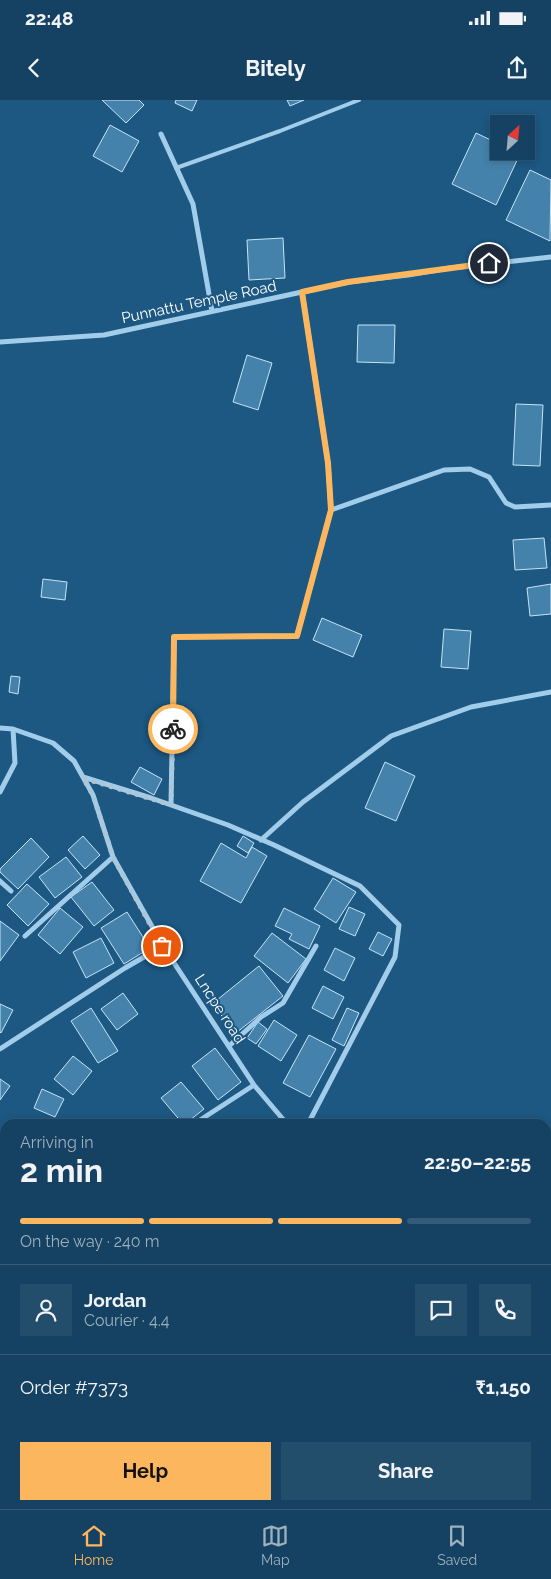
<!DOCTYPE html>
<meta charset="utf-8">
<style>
body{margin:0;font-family:Raleway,sans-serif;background:#224d6b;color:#f1f3f6;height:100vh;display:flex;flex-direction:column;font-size:19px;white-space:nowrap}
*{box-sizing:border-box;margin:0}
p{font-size:16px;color:#9db0be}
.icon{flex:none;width:28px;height:28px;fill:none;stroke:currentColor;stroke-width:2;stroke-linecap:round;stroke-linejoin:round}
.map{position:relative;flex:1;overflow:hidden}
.side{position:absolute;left:0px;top:1019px;width:551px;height:391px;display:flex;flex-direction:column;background:#154262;border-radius:15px 15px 0 0;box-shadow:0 2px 8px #0003,0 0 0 1px #345b77}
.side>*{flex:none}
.needle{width:32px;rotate:26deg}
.tools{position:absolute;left:490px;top:15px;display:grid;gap:10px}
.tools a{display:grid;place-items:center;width:45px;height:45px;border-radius:0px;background:#154262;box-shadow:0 2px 8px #0003,0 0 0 1px #345b77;font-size:25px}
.pin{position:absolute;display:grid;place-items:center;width:42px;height:42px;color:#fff;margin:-21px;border:2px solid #fff;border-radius:50%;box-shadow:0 1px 5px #0007}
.courier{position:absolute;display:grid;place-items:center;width:50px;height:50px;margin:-25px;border:4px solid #fbb65e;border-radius:50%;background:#fff;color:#222;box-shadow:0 1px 6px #0007}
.headline em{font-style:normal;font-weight:700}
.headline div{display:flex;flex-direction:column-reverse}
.headline{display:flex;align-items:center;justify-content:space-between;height:85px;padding:0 20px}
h1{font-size:32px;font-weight:700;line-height:38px}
.bar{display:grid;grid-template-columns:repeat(4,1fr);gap:8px 5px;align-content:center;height:60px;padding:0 20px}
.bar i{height:6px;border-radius:4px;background:#345b77}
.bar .current{background:#fbb65e}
.bar p{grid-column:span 4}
.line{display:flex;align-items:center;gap:12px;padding:0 20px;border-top:1px solid #345b77}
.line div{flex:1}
.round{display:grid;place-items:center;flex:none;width:52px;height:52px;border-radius:0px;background:#224d6b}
.primary-button{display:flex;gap:10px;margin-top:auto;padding:10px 20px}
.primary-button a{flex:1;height:58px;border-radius:0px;background:#fbb65e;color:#111;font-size:20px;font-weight:700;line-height:58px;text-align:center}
.primary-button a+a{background:#224d6b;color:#f1f3f6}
.status{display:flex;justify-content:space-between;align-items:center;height:35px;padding:0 25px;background:#154262;direction:ltr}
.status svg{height:14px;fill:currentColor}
header{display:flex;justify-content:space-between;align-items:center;height:65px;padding:0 20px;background:#154262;font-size:22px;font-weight:700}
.dock{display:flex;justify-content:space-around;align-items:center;height:70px;border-top:1px solid #345b77;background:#154262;font-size:14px;color:#9db0be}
.dock a{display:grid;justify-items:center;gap:2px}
.dock .current{color:#fbb65e}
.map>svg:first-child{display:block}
.building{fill:#4482ab;stroke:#c5e4f7}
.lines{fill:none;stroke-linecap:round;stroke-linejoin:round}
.service{stroke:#a1cdea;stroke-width:4}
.minor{stroke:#a1cdea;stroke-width:5}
.done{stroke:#b0c5d3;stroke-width:5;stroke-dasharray:0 9}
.route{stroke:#fbb65e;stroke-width:6}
.labels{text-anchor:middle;stroke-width:4;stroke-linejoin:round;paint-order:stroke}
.street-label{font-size:15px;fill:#fff;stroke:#1c5882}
</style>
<div class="status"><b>22:48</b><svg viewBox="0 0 49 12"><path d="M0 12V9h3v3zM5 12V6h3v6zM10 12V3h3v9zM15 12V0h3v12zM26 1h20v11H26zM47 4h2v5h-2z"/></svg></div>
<header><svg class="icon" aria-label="back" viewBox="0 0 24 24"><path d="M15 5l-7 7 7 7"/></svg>Bitely<svg class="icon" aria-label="share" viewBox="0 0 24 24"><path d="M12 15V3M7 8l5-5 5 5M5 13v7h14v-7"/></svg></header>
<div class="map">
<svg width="551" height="1409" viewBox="0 0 551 1409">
<rect width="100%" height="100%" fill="#1c5882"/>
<!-- building -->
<path class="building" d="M102,0H139L144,5L126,23Z
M176,0H197L192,11L175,3Z
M287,0H304L290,6Z
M110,25L139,41L122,72L93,56Z
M476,33L499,44V51H514L520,54L496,105L452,84Z
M530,70L551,80L550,141L506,120Z
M283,138L285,178L249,180L247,140Z
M358,225H395L394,263L357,262Z
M247,255L272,263L258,310L233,302Z
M516,304L543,305L540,366L513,365Z
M544,438L547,468L515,470L513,440Z
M43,479L67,482L65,500L41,497Z
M551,484V514L530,516L527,488Z
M322,518L362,535L353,557L313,540Z
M444,529L471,531L468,569L441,567Z
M11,576L20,577L18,594L9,592Z
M385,662L415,676L396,721L365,708Z
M140,667L162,679L154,695L131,682Z
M83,736L100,755L85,769L68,750Z
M243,736L254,743L248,753L237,746Z
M31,738L49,757L18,789L0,772V769Z
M221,743L246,758L252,747L267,756L241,803L200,781Z
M66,757L82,777L55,798L39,777Z
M333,778L356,792L336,823L314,809Z
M92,782L114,810L94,826L71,797Z
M27,784L49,804L28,826L7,805Z
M349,807L365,814L355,836L339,829Z
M60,808L83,827L60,854L38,835Z
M284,808L320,826L309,849L289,839L292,834L275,826Z
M127,812L150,848L124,864L101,828Z
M0,821L19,835L0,861Z
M378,832L392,839L383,856L369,849Z
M272,833L306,859L288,883L254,856Z
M101,838L114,863L86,878L73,852Z
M335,848L355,858L344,881L324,870Z
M259,866L283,896L236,933L212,904Z
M323,886L344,897L333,919L312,908Z
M123,893L138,914L117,930L101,909Z
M0,904L13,910L1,933L0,932Z
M91,908L118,951L98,963L71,921Z
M347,908L359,913L344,946L332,940Z
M274,920L297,935L281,961L258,946Z
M258,922L267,929L256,944L247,938Z
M309,935L336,949L310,997L283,983Z
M215,948L241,982L218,1000L192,966Z
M73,956L92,971L73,995L54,979Z
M0,979L10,986L0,1000Z
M181,982L204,1009L185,1024H183L161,998Z
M42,989L64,999L55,1017L34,1008Z
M4,1047H5V1081L0,1079V1058Z
M551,1187V1220L546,1219V1199Z
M546,1278L551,1283V1322L546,1327Z
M332,1405H396L392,1409H333L330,1407Z"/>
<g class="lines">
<!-- service -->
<path class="service" d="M176,68L280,31L359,0"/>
<!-- minor -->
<path class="minor" d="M161,34L193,104L212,211
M0,242L104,235L348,182L408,175L450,168L551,157
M331,410L444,370L470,369L489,377L506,403L515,407L551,405
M0,628L13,629L53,643L74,661L93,695L113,757L163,846L254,985L287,1024
M83,677L151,698L228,725L274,745L360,786L399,825L395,857L308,1024
M0,692L15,663L13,629
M171,705L174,537L297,536L331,410L328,363L302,192
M261,740L303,702L391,636L471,607L551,592
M0,781L11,791
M25,836L113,757
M229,946L261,917L283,903L316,846
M0,949L125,868L163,846
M194,1024L254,985
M0,1228L5,1222
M546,1251L551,1255
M0,1265L5,1268
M265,1405L272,1409
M426,1405L430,1409
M97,1409L99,1405"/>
</g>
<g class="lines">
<!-- done -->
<path class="done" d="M162,846L113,757L93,695L83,678L171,705L173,629"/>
<!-- route -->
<path class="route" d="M173,629L174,537L297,536L331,410L328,363L302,192L348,182L489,163"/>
</g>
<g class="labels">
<!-- street labels -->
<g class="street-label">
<text transform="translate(199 202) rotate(-12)" y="5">Punnattu Temple Road</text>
<text transform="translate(220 909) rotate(57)" y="5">Lncpe road</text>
</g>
</g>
</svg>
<div class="tools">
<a><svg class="needle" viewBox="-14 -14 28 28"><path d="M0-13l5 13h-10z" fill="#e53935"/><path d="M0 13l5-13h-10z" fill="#9db0be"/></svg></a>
</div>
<div class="pin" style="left:162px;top:846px;background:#ea580c"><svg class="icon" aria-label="bag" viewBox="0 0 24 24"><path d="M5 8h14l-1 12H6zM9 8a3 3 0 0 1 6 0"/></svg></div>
<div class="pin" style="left:489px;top:163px;background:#1f2937"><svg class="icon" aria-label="home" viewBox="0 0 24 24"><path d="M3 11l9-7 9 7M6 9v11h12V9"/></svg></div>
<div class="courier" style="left:173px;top:629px"><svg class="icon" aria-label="bike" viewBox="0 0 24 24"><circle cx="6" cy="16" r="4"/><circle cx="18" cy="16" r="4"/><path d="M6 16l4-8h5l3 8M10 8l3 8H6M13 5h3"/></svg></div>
<section class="side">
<div class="headline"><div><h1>2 min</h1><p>Arriving in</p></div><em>22:50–22:55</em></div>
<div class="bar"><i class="current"></i><i class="current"></i><i class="current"></i><i></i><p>On the way · 240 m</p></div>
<div class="line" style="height:90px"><a class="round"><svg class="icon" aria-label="person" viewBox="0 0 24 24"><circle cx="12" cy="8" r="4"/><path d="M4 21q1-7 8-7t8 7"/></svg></a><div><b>Jordan</b><p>Courier · 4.4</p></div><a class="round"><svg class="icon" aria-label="chat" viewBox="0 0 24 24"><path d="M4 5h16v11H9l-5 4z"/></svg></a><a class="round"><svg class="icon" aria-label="phone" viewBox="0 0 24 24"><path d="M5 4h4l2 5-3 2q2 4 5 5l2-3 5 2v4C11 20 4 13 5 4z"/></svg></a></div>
<div class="line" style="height:65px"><div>Order #7373</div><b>₹1,150</b></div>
<div class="primary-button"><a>Help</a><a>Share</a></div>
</section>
</div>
<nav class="dock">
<a class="current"><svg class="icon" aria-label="home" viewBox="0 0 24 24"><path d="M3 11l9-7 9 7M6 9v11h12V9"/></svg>Home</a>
<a><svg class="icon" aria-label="map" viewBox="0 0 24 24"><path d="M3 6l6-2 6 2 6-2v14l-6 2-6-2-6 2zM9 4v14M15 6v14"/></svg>Map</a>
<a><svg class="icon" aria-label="saved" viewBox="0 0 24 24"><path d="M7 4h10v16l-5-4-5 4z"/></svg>Saved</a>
</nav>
